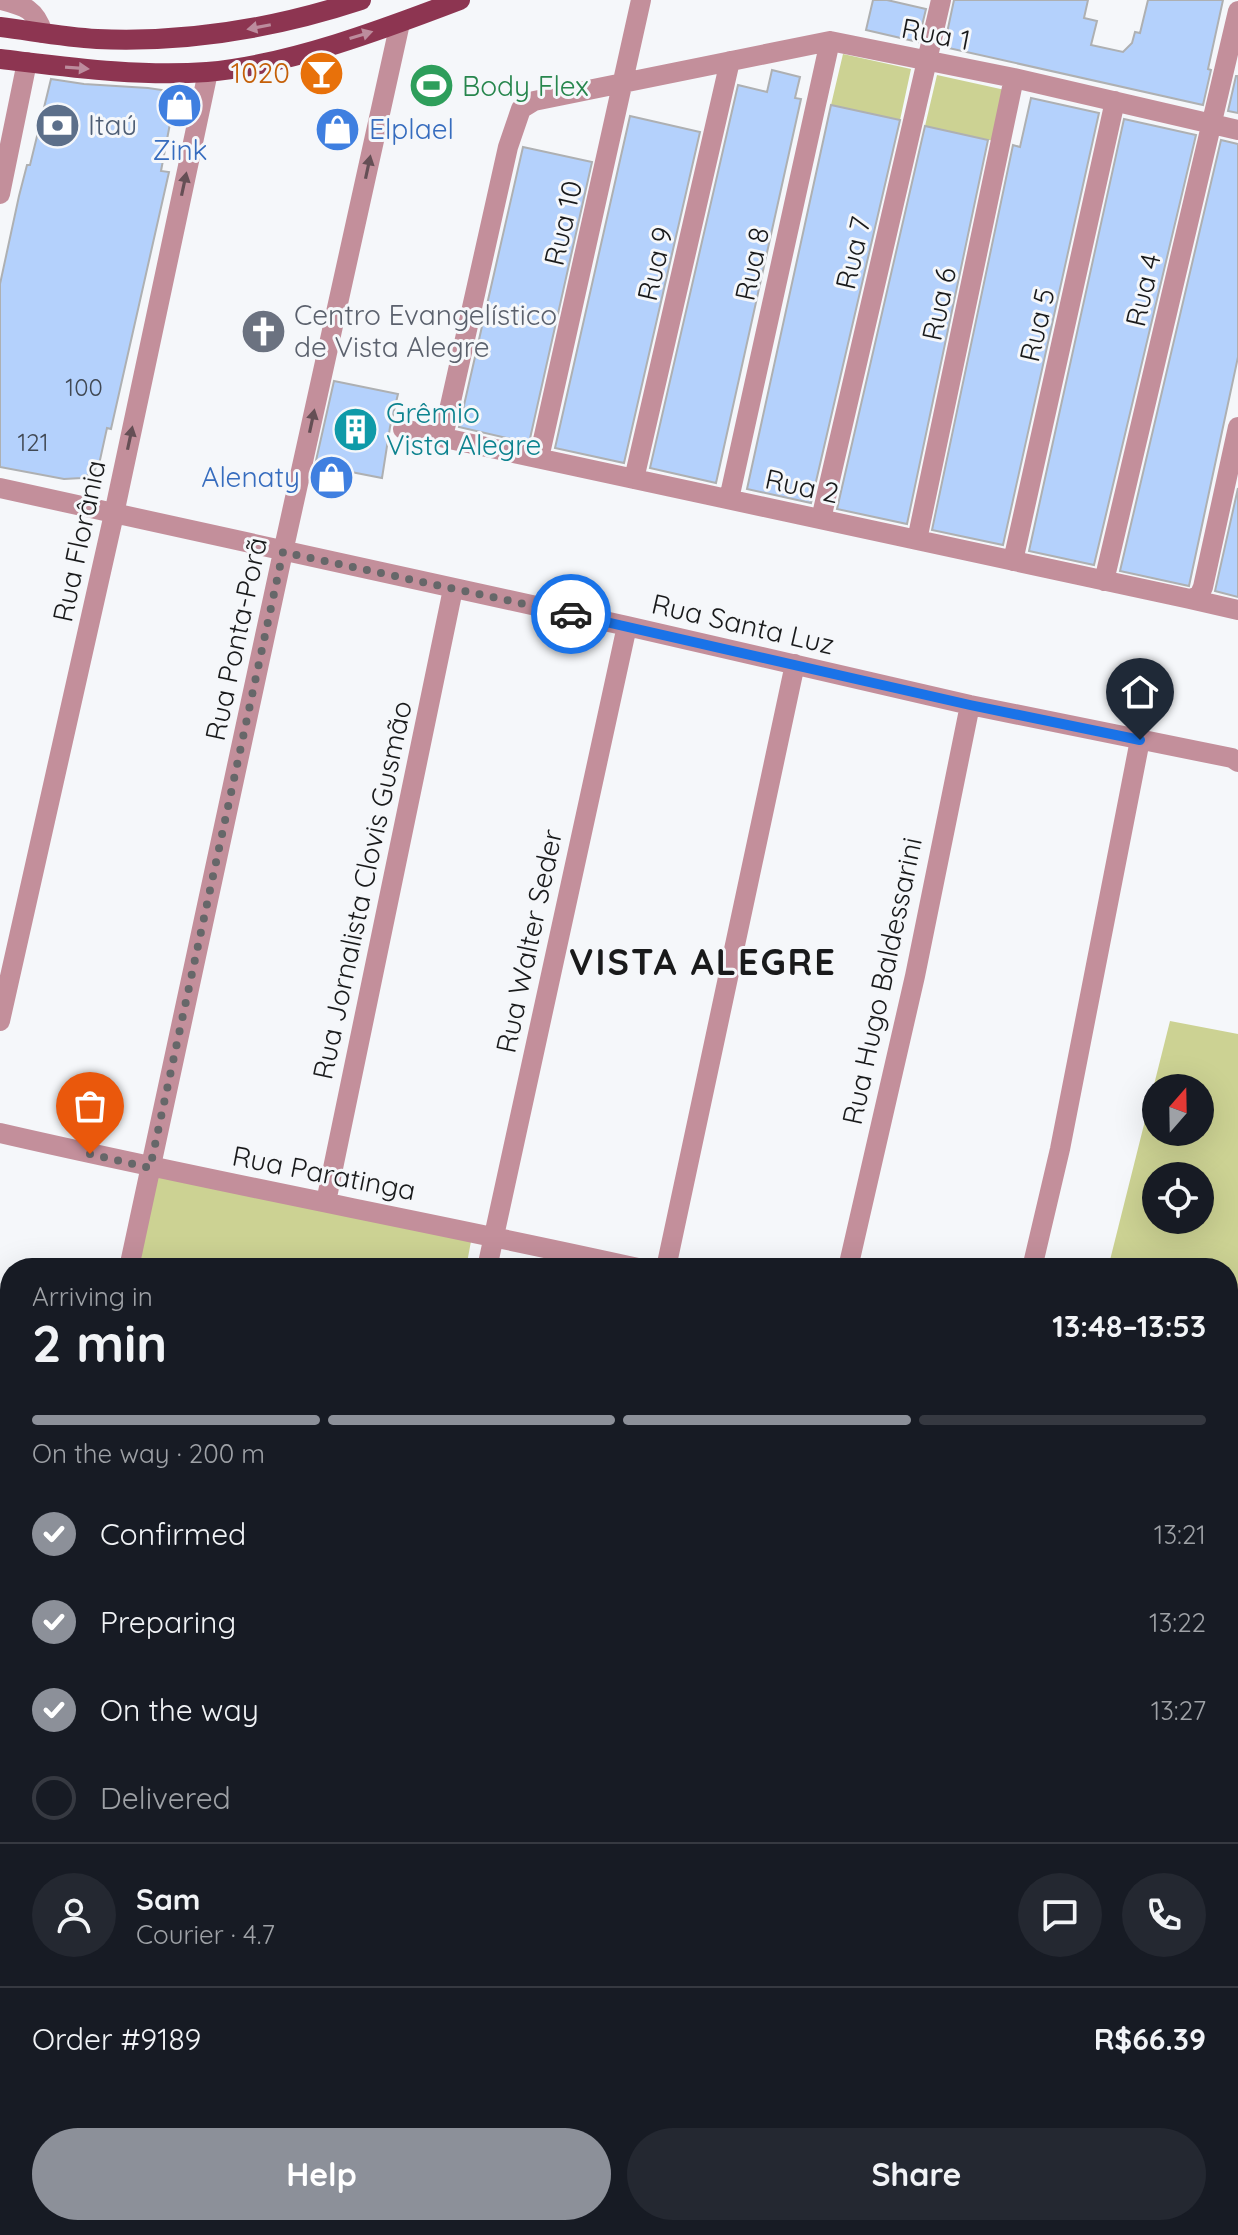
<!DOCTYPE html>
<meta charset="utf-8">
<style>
body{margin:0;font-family:Quicksand,sans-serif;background:#242831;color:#f1f3f6;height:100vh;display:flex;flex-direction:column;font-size:30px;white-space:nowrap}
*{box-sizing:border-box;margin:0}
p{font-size:26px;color:#9ea1a6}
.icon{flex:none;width:44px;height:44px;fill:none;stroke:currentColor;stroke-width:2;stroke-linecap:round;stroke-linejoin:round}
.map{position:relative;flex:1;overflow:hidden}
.details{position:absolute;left:0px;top:1258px;width:1238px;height:978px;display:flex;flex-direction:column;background:#171b24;border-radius:32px 32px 0 0;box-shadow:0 8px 32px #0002}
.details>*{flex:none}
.needle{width:52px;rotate:20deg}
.controls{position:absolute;left:1142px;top:1074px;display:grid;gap:16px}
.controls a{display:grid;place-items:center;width:72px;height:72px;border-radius:50%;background:#171b24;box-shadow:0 8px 32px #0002;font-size:40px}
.pin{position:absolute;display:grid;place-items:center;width:68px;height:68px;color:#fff;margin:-82px -34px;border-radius:50% 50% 50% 0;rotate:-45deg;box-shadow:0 0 8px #0007}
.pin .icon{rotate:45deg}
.courier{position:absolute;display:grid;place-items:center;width:80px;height:80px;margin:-40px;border:6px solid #1a73e8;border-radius:50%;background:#fff;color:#222;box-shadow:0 2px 10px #0007}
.overview em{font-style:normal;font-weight:700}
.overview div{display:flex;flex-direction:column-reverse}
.overview{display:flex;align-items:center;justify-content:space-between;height:136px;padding:0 32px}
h1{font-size:52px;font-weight:700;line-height:60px}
.bar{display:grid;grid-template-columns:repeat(4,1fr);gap:12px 8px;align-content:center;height:96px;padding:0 32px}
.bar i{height:10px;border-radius:6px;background:#363941}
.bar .current{background:#8c9099}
.bar p{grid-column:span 4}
.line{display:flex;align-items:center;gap:20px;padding:0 32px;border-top:2px solid #363941}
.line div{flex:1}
.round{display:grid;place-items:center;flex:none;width:84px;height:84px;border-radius:42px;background:#242831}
ol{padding:0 32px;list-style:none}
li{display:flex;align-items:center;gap:24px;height:88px}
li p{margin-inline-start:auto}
li .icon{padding:8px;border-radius:50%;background:#8c9099;color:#fff;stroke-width:4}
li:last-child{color:#9ea1a6}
li i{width:44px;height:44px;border:4px solid #363941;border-radius:50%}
.primary-button{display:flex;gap:16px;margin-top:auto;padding:16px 32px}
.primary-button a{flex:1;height:92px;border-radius:48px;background:#8c9099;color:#fff;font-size:32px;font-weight:700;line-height:92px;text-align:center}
.primary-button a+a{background:#242831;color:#f1f3f6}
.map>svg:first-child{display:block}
.green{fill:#ccd293;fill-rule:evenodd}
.building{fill:#b4d1fc;stroke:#aeb0b2;stroke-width:2}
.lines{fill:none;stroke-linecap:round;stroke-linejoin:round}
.minor{stroke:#c38f9b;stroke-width:20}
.major{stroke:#8d3551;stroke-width:20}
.oneway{fill:#bc8c9d}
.oneway2{fill:#654f55}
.done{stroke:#666769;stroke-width:8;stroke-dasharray:0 14.4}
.route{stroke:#1a73e8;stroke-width:10}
.labels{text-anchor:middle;stroke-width:6;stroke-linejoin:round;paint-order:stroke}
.number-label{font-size:24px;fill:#404853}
.street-label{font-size:28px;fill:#191a1b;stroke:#f5f7fa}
.food-label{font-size:28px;fill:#c56008;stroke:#f5f7fa;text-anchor:end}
.leisure-label{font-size:28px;fill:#27864d;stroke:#f5f7fa;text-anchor:start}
.service-label{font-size:28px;fill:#4e5e75;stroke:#f5f7fa;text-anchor:start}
.shop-label{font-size:28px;fill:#366cbe;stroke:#f5f7fa;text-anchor:start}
.worship-label{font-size:28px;fill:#5b616d;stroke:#f5f7fa;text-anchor:start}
.culture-label{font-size:28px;fill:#0d838f;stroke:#f5f7fa;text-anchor:start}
.district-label{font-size:36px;font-weight:bold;letter-spacing:2px;fill:#191a1b;stroke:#f5f7fa}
</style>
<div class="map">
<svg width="1238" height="2235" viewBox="0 0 1238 2235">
<rect width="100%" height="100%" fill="#f5f7fa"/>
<!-- green -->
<path class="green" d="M843,54L911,69L900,120L831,105Z
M937,75L1005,90L994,141L925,126Z
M1170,1021L1238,1034V1497L1228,1489V1268H1108ZM1156,1088H1200V1132H1156ZM1156,1176H1200V1220H1156Z
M155,1174L472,1236L466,1268H135Z
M1228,1733L1238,1741V1992L1228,2037Z"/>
<!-- building -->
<path class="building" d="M873,0H887L926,9L918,42L866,30Z
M954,0H1088L1084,18L1097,21L1091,45L1123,52L1132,43L1135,32L1140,33L1148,0H1223L1208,69L1211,70L1203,105L944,47Z
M772,70L800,77L795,98L801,99L716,483L650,468L738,85L767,92Z
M1236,76H1238V113L1228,111Z
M51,79L84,84L148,88L176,92L161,171L169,172L111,429L107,428L100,460L93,473L82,478L64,479L0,467V284L19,196L27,165H30Z
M1031,98L1099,113L1003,545L932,530L1013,145L1020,147Z
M831,105L900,120L811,503L747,489Z
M630,116L700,132L624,463L555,448Z
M1124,119L1196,135L1094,565L1029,551Z
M925,126L988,140L907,524L837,509Z
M1221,140L1238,144V357L1189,586L1120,571Z
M523,147L592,162L529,443L459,427Z
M334,381L398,394L390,427L382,478L315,465Z
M1238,488V597L1215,591Z"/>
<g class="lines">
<!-- minor -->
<path class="minor" d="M1,0C24,6 35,8 43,33
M0,194L27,62
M403,429L1190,599L1199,596L1203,587L1238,427
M443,437L508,147L521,109L534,101L830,41L1014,78L1238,130
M539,458L641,0
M634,479L730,61
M0,488L627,626L970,705L1232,758L1238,762
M729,499L830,41
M821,519L941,0
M917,540L1014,78
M1013,561L1115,101
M1104,581L1238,11
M1190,599L1238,610
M0,1021L114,514L208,72
M0,1133C212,1182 426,1221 638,1268
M326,1202L453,589
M129,1268L283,552L400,23
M487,1268L627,626
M666,1268L795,664
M848,1268L915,976L970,705
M1032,1268L1060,1149L1140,740
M1228,1608L1238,1616
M0,1721H10
M0,1853L10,1846
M1228,2221L1238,2224
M508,2226L517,2235
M763,2226L771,2235
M86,2235L88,2226
M468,2235L493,2226"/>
<!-- major -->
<path class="major" d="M0,27C32,31 64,37 97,39C187,43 276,28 361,0
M0,59C68,67 138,77 207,72C289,65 384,29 460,0"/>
</g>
<!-- one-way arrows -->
<defs><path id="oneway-solid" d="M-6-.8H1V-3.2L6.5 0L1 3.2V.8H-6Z" transform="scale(2)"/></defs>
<g class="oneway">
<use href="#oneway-solid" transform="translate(259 27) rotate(169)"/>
<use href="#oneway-solid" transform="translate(361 35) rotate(-17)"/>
<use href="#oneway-solid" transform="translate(77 68) rotate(4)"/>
</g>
<g class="oneway2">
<use href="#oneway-solid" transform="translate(368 167) rotate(-78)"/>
<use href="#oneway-solid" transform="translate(184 184) rotate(-78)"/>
<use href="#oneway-solid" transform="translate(312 421) rotate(-78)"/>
<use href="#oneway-solid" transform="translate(130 438) rotate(-78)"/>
</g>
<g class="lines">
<!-- done -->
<path class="done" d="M90,1154L150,1168L283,552L571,614"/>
<!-- route -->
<path class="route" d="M571,614L970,705L1140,740"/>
</g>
<!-- icons -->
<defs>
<symbol id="bar-disc" viewBox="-11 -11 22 22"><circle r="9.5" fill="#e8710a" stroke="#f5f7fa"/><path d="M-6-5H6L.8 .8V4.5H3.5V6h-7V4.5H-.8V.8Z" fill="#fff"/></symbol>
<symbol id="stadium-disc" viewBox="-11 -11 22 22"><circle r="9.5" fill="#2e9e5b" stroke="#f5f7fa"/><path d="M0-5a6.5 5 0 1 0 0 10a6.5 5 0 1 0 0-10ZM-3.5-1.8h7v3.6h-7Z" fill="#fff"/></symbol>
<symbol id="shop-disc" viewBox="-11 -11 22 22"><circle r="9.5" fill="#3f7fe0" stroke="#f5f7fa"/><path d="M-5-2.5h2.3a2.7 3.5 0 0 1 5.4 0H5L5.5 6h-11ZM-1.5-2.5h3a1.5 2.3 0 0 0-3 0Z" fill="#fff"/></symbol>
<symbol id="bank-disc" viewBox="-11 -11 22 22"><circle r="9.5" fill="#5c6f8a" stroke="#f5f7fa"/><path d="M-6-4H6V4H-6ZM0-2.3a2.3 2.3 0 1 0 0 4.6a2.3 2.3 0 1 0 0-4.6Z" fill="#fff"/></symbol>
<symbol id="church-disc" viewBox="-11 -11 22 22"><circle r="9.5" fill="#6b7280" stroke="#f5f7fa"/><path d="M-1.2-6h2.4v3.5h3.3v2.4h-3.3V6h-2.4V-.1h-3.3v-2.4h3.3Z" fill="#fff"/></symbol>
<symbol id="building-disc" viewBox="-11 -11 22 22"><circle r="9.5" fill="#0f9aa8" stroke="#f5f7fa"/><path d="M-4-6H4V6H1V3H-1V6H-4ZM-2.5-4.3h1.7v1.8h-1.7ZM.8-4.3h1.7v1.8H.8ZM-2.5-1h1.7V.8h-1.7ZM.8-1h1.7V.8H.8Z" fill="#fff"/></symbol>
</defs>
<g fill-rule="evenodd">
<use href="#bar-disc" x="296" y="48" width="51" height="51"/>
<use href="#stadium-disc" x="406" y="60" width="51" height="51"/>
<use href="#shop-disc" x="154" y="80" width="51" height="51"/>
<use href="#bank-disc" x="32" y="100" width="51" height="51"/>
<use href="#shop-disc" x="312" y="104" width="51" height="51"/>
<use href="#church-disc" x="238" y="306" width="51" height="51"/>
<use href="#building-disc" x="330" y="404" width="51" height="51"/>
<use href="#shop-disc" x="306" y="452" width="51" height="51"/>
</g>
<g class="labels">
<!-- number labels -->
<g class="number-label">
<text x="84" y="396">100</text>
<text x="33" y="451">121</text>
</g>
<!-- street labels -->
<g class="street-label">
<text transform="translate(936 34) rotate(11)" y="10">Rua 1</text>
<text transform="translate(563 223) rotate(-77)" y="10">Rua 10</text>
<text transform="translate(853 253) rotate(-77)" y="10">Rua 7</text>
<text transform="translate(655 264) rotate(-77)" y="10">Rua 9</text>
<text transform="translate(752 264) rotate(-78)" y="10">Rua 8</text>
<text transform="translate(1143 290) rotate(-77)" y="10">Rua 4</text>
<text transform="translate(939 304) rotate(-78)" y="10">Rua 6</text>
<text transform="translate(1037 325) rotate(-77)" y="10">Rua 5</text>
<text transform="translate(802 486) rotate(12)" y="10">Rua 2</text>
<text transform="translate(79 541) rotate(-78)" y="10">Rua Florânia</text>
<text transform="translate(743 624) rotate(13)" y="10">Rua Santa Luz</text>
<text transform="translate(236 639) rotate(-78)" y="10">Rua Ponta-Porã</text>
<text transform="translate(362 890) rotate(-78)" y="10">Rua Jornalista Clovis Gusmão</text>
<text transform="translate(529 941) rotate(-78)" y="10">Rua Walter Seder</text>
<text transform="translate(882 981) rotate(-78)" y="10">Rua Hugo Baldessarini</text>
<text transform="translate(324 1173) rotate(11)" y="10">Rua Paratinga</text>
</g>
<!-- food labels -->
<g class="food-label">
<text x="290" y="83">1020</text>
</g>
<!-- leisure labels -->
<g class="leisure-label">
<text x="462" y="96">Body Flex</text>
</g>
<!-- service labels -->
<g class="service-label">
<text x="88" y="135">Itaú</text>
</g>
<!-- shop labels -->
<g class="shop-label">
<text x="369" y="139">Elplael</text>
<text x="180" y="160" text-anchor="middle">Zink</text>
<text x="300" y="487" text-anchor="end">Alenaty</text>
</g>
<!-- worship labels -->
<g class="worship-label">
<text x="294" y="325">Centro Evangelístico<tspan x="294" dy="32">de Vista Alegre</tspan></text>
</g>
<!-- culture labels -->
<g class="culture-label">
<text x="386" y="423">Grêmio<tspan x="386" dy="32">Vista Alegre</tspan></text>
</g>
<!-- district labels -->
<g class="district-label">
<text x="703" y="975">VISTA ALEGRE</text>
</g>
</g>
</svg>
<div class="controls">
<a><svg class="needle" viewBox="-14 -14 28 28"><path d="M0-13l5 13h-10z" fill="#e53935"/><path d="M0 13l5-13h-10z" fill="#9ea1a6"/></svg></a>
<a><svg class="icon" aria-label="locate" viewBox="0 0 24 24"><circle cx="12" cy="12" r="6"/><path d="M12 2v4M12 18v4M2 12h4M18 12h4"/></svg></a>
</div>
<div class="pin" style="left:90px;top:1154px;background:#ea580c"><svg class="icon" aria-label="bag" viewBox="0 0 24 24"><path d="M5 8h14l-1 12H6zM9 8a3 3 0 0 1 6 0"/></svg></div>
<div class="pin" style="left:1140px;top:740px;background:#1f2937"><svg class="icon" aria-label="home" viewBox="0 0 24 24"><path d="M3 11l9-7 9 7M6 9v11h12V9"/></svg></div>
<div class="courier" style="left:571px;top:614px"><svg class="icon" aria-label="car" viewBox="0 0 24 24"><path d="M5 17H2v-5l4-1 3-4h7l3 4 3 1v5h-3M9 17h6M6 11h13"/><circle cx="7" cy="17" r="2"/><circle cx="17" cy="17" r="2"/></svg></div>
<section class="details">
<div class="overview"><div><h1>2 min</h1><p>Arriving in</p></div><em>13:48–13:53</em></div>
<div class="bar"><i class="current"></i><i class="current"></i><i class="current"></i><i></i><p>On the way · 200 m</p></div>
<ol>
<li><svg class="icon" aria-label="check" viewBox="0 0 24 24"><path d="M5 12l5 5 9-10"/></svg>Confirmed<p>13:21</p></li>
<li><svg class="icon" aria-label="check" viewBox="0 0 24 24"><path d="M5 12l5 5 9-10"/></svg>Preparing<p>13:22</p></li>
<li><svg class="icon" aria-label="check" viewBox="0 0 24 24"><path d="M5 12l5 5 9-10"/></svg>On the way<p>13:27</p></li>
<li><i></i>Delivered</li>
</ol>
<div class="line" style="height:144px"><a class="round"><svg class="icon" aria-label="person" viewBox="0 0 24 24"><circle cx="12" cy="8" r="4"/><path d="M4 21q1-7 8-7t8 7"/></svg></a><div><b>Sam</b><p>Courier · 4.7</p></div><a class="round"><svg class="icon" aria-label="chat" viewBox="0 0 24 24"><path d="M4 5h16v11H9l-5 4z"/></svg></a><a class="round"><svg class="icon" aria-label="phone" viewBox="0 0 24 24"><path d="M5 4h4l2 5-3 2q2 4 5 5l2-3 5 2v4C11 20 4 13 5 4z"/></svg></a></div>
<div class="line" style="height:104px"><div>Order #9189</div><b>R$66.39</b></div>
<div class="primary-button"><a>Help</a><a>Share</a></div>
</section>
</div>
